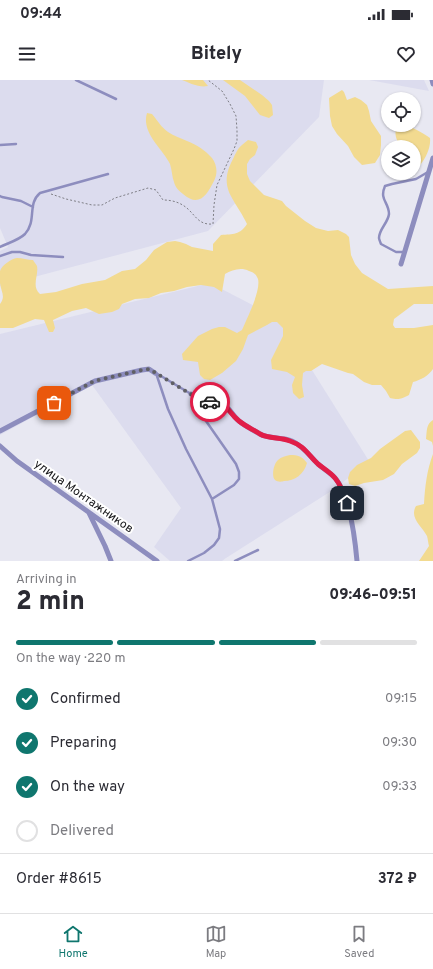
<!DOCTYPE html>
<meta charset="utf-8">
<style>
body{margin:0;font-family:Overpass,sans-serif;background:#f7f7f7;color:#2b2b33;height:100vh;display:flex;flex-direction:column;font-size:15px;white-space:nowrap}
*{box-sizing:border-box;margin:0}
p{font-size:13px;color:#7c7c81}
.icon{flex:none;width:22px;height:22px;fill:none;stroke:currentColor;stroke-width:2;stroke-linecap:round;stroke-linejoin:round}
.map{position:relative;height:481px;overflow:hidden}
.drawer{display:flex;flex-direction:column;background:#fff;flex:1}
.drawer>*{flex:none}
.buttons{position:absolute;left:381px;top:12px;display:grid;gap:8px}
.buttons a{display:grid;place-items:center;width:40px;height:40px;border-radius:50%;background:#fff;box-shadow:0 1px 3px #0004;font-size:20px}
.pin{position:absolute;display:grid;place-items:center;width:34px;height:34px;color:#fff;margin:-17px;border-radius:8px;box-shadow:0 2px 6px #0006}
.courier{position:absolute;display:grid;place-items:center;width:40px;height:40px;margin:-20px;border:3px solid #e11d48;border-radius:50%;background:#fff;color:#222;box-shadow:0 1px 5px #0007}
.head em{font-style:normal;font-weight:800}
.head div{display:flex;flex-direction:column-reverse}
.head{display:flex;align-items:center;justify-content:space-between;height:68px;padding:0 16px}
h1{font-size:26px;font-weight:800;line-height:30px}
.bar{display:grid;grid-template-columns:repeat(4,1fr);gap:6px 4px;align-content:center;height:48px;padding:0 16px}
.bar i{height:5px;border-radius:3px;background:#e1e1e2}
.bar .on{background:#0f766e}
.bar p{grid-column:span 4}
.line{display:flex;align-items:center;gap:10px;padding:0 16px;border-top:1px solid #e1e1e2}
.line div{flex:1}
ol{padding:0 16px;list-style:none}
li{display:flex;align-items:center;gap:12px;height:44px}
li p{margin-inline-start:auto}
li .icon{padding:4px;border-radius:50%;background:#0f766e;color:#fff;stroke-width:4}
li:last-child{color:#7c7c81}
li i{width:22px;height:22px;border:2px solid #e1e1e2;border-radius:50%}
.status{display:flex;justify-content:space-between;align-items:center;height:28px;padding:0 20px;background:#fff;direction:ltr}
.status svg{height:11px;fill:currentColor}
header{display:flex;justify-content:space-between;align-items:center;height:52px;padding:0 16px;background:#fff;font-size:18px;font-weight:800}
.tab-bar{display:flex;justify-content:space-around;align-items:center;height:56px;border-top:1px solid #e1e1e2;background:#fff;font-size:11px;color:#7c7c81}
.tab-bar a{display:grid;justify-items:center;gap:2px}
.tab-bar .on{color:#0f766e}
.map>svg:first-child{display:block}
.built{fill:#dcdcee}
.green{fill:#f2da90}
.lines{fill:none;stroke-linecap:round;stroke-linejoin:round}
.path{stroke:#7e7e85;stroke-width:1;stroke-dasharray:2 2;stroke-linecap:butt}
.lane{stroke:#8d8dbe;stroke-width:2.5}
.street{stroke:#8d8dbe;stroke-width:5}
.done{stroke:#606065;stroke-width:4;stroke-dasharray:0 7.2}
.route{stroke:#e11d48;stroke-width:5}
.labels{text-anchor:middle;stroke-width:4;stroke-linejoin:round;paint-order:stroke}
.street-label{font-size:12px;fill:#161619;stroke:#fff}
</style>
<div class="status"><b>09:44</b><svg viewBox="0 0 49 12"><path d="M0 12V9h3v3zM5 12V6h3v6zM10 12V3h3v9zM15 12V0h3v12zM26 1h20v11H26zM47 4h2v5h-2z"/></svg></div>
<header><svg class="icon" aria-label="menu" viewBox="0 0 24 24"><path d="M4 6h16M4 12h16M4 18h16"/></svg>Bitely<svg class="icon" aria-label="heart" viewBox="0 0 24 24"><path d="M12 20l-8-8c-3-5 5-10 8-4 3-6 11-1 8 4z"/></svg></header>
<div class="map">
<svg width="433" height="481" viewBox="0 0 433 481">
<rect width="100%" height="100%" fill="#e8e8f2"/>
<!-- built -->
<path class="built" d="M0,0H324L319,37L208,151L0,206V171L8,167L0,148Z
M369,0H424L429,11Z
M210,203L280,239L369,381L336,408L226,478L222,481H170L154,467L181,428L92,305L0,355V254Z"/>
<!-- green -->
<path class="green" d="M182,0H203L208,6C199,8 190,3 182,0Z
M223,0H240L262,15L269,21L272,25L273,35L269,38L260,35L245,16Z
M342,10L344,12L347,20L355,17L361,20L367,25L369,31L371,41L381,56V65L380,75L375,83L362,85L354,77L348,66L337,54L332,46L330,36L329,18Z
M147,33L152,34C157,40 162,48 168,52C174,56 181,58 187,61C197,65 205,70 212,78C217,85 218,93 214,101C207,115 199,128 183,114C179,111 175,107 174,102C172,97 172,90 170,84C162,68 141,53 147,33Z
M403,45C411,46 423,53 430,58C431,67 426,78 420,85H414V67H400C396,58 391,49 403,45Z
M248,60L256,62L258,67L255,75L250,79L247,84V94L250,101L264,115L282,121L286,126L305,141L316,148L328,151L338,150L346,154L349,157L351,175L355,184L362,193L388,209L433,206V224H414L394,239L393,245L395,248H414L433,245V289C428,296 421,300 413,302L409,315C401,319 399,320 390,318L386,311L381,305H372L364,302L353,294L348,293L322,284L311,291H306L303,293L302,305L304,317L299,319L293,313L292,305L295,297L287,292L272,289L271,280L283,256V248L277,242H272L267,245L248,255L243,269L236,281L222,293L210,300L204,299L200,295L198,282L183,280L182,274L198,256L212,249L219,247H225L237,253L242,250C247,238 261,211 258,199C256,194 253,192 249,191C241,187 232,190 225,194L222,212L214,207L201,205L187,207L174,211L161,213L149,218L135,219L122,224L119,229L112,232L99,234L86,228L72,231L53,240L55,248L53,252H49L44,240L35,239L13,248H0V224C6,216 1,212 0,203C0,200 0,194 0,191C2,185 11,179 17,178C22,178 28,180 33,180C34,182 36,184 37,186C39,195 31,206 40,214L56,212L82,204L105,200L122,191L135,189L146,180L154,170L167,162L175,161L180,162L186,164L192,167L213,171V164L221,155C233,154 240,155 247,144C235,118 217,109 233,79C238,68 239,67 248,60Z
M433,340V366L432,362L426,359C427,351 426,344 433,340Z
M411,350L420,362V368L417,373L402,384L394,394L383,400L364,403L355,406L349,404L348,398L350,392L357,385L371,378L380,369L405,351Z
M433,374V481H419L429,466C428,463 428,459 427,456C422,446 409,438 416,426L424,424C425,406 427,390 433,374Z
M290,375C298,375 302,376 307,383C304,394 295,401 284,401C282,402 277,402 275,400C271,396 274,383 278,380C281,377 286,376 290,375Z"/>
<g class="lines">
<!-- path -->
<path class="path" d="M51,114L66,119L92,125H102L115,118L148,108L156,110L163,120C173,120 182,123 189,130C197,138 200,145 213,144L214,125L217,105L234,69L237,61V50L236,36L230,24L222,11L208,0"/>
<!-- lane -->
<path class="lane" d="M76,0L116,19
M0,65L16,64
M0,116L2,117L21,121L33,127
M0,167C8,163 19,160 25,154C37,141 27,124 40,113L108,94
M405,172H396L381,164C381,164 379,159 379,158C379,149 388,143 389,134C389,122 379,120 385,106L392,104L416,99L428,92
M0,176L12,172H20L31,175L63,177
M156,293L168,329L186,369L212,419L220,449L219,458L214,465L204,473L188,481
M156,293L191,314L206,341L236,384L239,392V399L234,405L212,419
M235,481L258,470"/>
<!-- street -->
<path class="street" d="M432,0L433,4
M401,184L433,78
M191,314C195,316 200,320 204,322C210,323 216,321 222,323C229,327 233,336 239,341C245,346 253,350 260,354C269,359 282,357 292,361C303,366 309,375 317,383C323,389 331,393 336,399C350,417 355,459 357,481
M0,351L95,301L142,290L149,289L155,293
M0,366L17,381L157,481
M89,433L105,466L111,481"/>
</g>
<g class="lines">
<!-- done -->
<path class="done" d="M54,323L94,301L142,290L149,289L204,322H210"/>
<!-- route -->
<path class="route" d="M210,322C230,323 226,331 239,341C245,346 254,350 260,354C269,359 280,357 290,361C305,366 308,375 318,384C324,389 330,392 335,398C341,405 344,414 347,423"/>
</g>
<g class="labels">
<!-- street labels -->
<g class="street-label">
<text transform="translate(84 416) rotate(35)" y="4">улица Монтажников</text>
</g>
</g>
</svg>
<div class="buttons">
<a><svg class="icon" aria-label="locate" viewBox="0 0 24 24"><circle cx="12" cy="12" r="6"/><path d="M12 2v4M12 18v4M2 12h4M18 12h4"/></svg></a>
<a><svg class="icon" aria-label="layers" viewBox="0 0 24 24"><path d="M12 4l9 5-9 5-9-5zM3 14l9 5 9-5"/></svg></a>
</div>
<div class="pin" style="left:54px;top:323px;background:#ea580c"><svg class="icon" aria-label="bag" viewBox="0 0 24 24"><path d="M5 8h14l-1 12H6zM9 8a3 3 0 0 1 6 0"/></svg></div>
<div class="pin" style="left:347px;top:423px;background:#1f2937"><svg class="icon" aria-label="home" viewBox="0 0 24 24"><path d="M3 11l9-7 9 7M6 9v11h12V9"/></svg></div>
<div class="courier" style="left:210px;top:322px"><svg class="icon" aria-label="car" viewBox="0 0 24 24"><path d="M5 17H2v-5l4-1 3-4h7l3 4 3 1v5h-3M9 17h6M6 11h13"/><circle cx="7" cy="17" r="2"/><circle cx="17" cy="17" r="2"/></svg></div>
</div>
<section class="drawer">
<div class="head"><div><h1>2 min</h1><p>Arriving in</p></div><em>09:46–09:51</em></div>
<div class="bar"><i class="on"></i><i class="on"></i><i class="on"></i><i></i><p>On the way · 220 m</p></div>
<ol>
<li><svg class="icon" aria-label="check" viewBox="0 0 24 24"><path d="M5 12l5 5 9-10"/></svg>Confirmed<p>09:15</p></li>
<li><svg class="icon" aria-label="check" viewBox="0 0 24 24"><path d="M5 12l5 5 9-10"/></svg>Preparing<p>09:30</p></li>
<li><svg class="icon" aria-label="check" viewBox="0 0 24 24"><path d="M5 12l5 5 9-10"/></svg>On the way<p>09:33</p></li>
<li><i></i>Delivered</li>
</ol>
<div class="line" style="height:52px"><div>Order #8615</div><b>372 ₽</b></div>
</section>
<nav class="tab-bar">
<a class="on"><svg class="icon" aria-label="home" viewBox="0 0 24 24"><path d="M3 11l9-7 9 7M6 9v11h12V9"/></svg>Home</a>
<a><svg class="icon" aria-label="map" viewBox="0 0 24 24"><path d="M3 6l6-2 6 2 6-2v14l-6 2-6-2-6 2zM9 4v14M15 6v14"/></svg>Map</a>
<a><svg class="icon" aria-label="saved" viewBox="0 0 24 24"><path d="M7 4h10v16l-5-4-5 4z"/></svg>Saved</a>
</nav>
